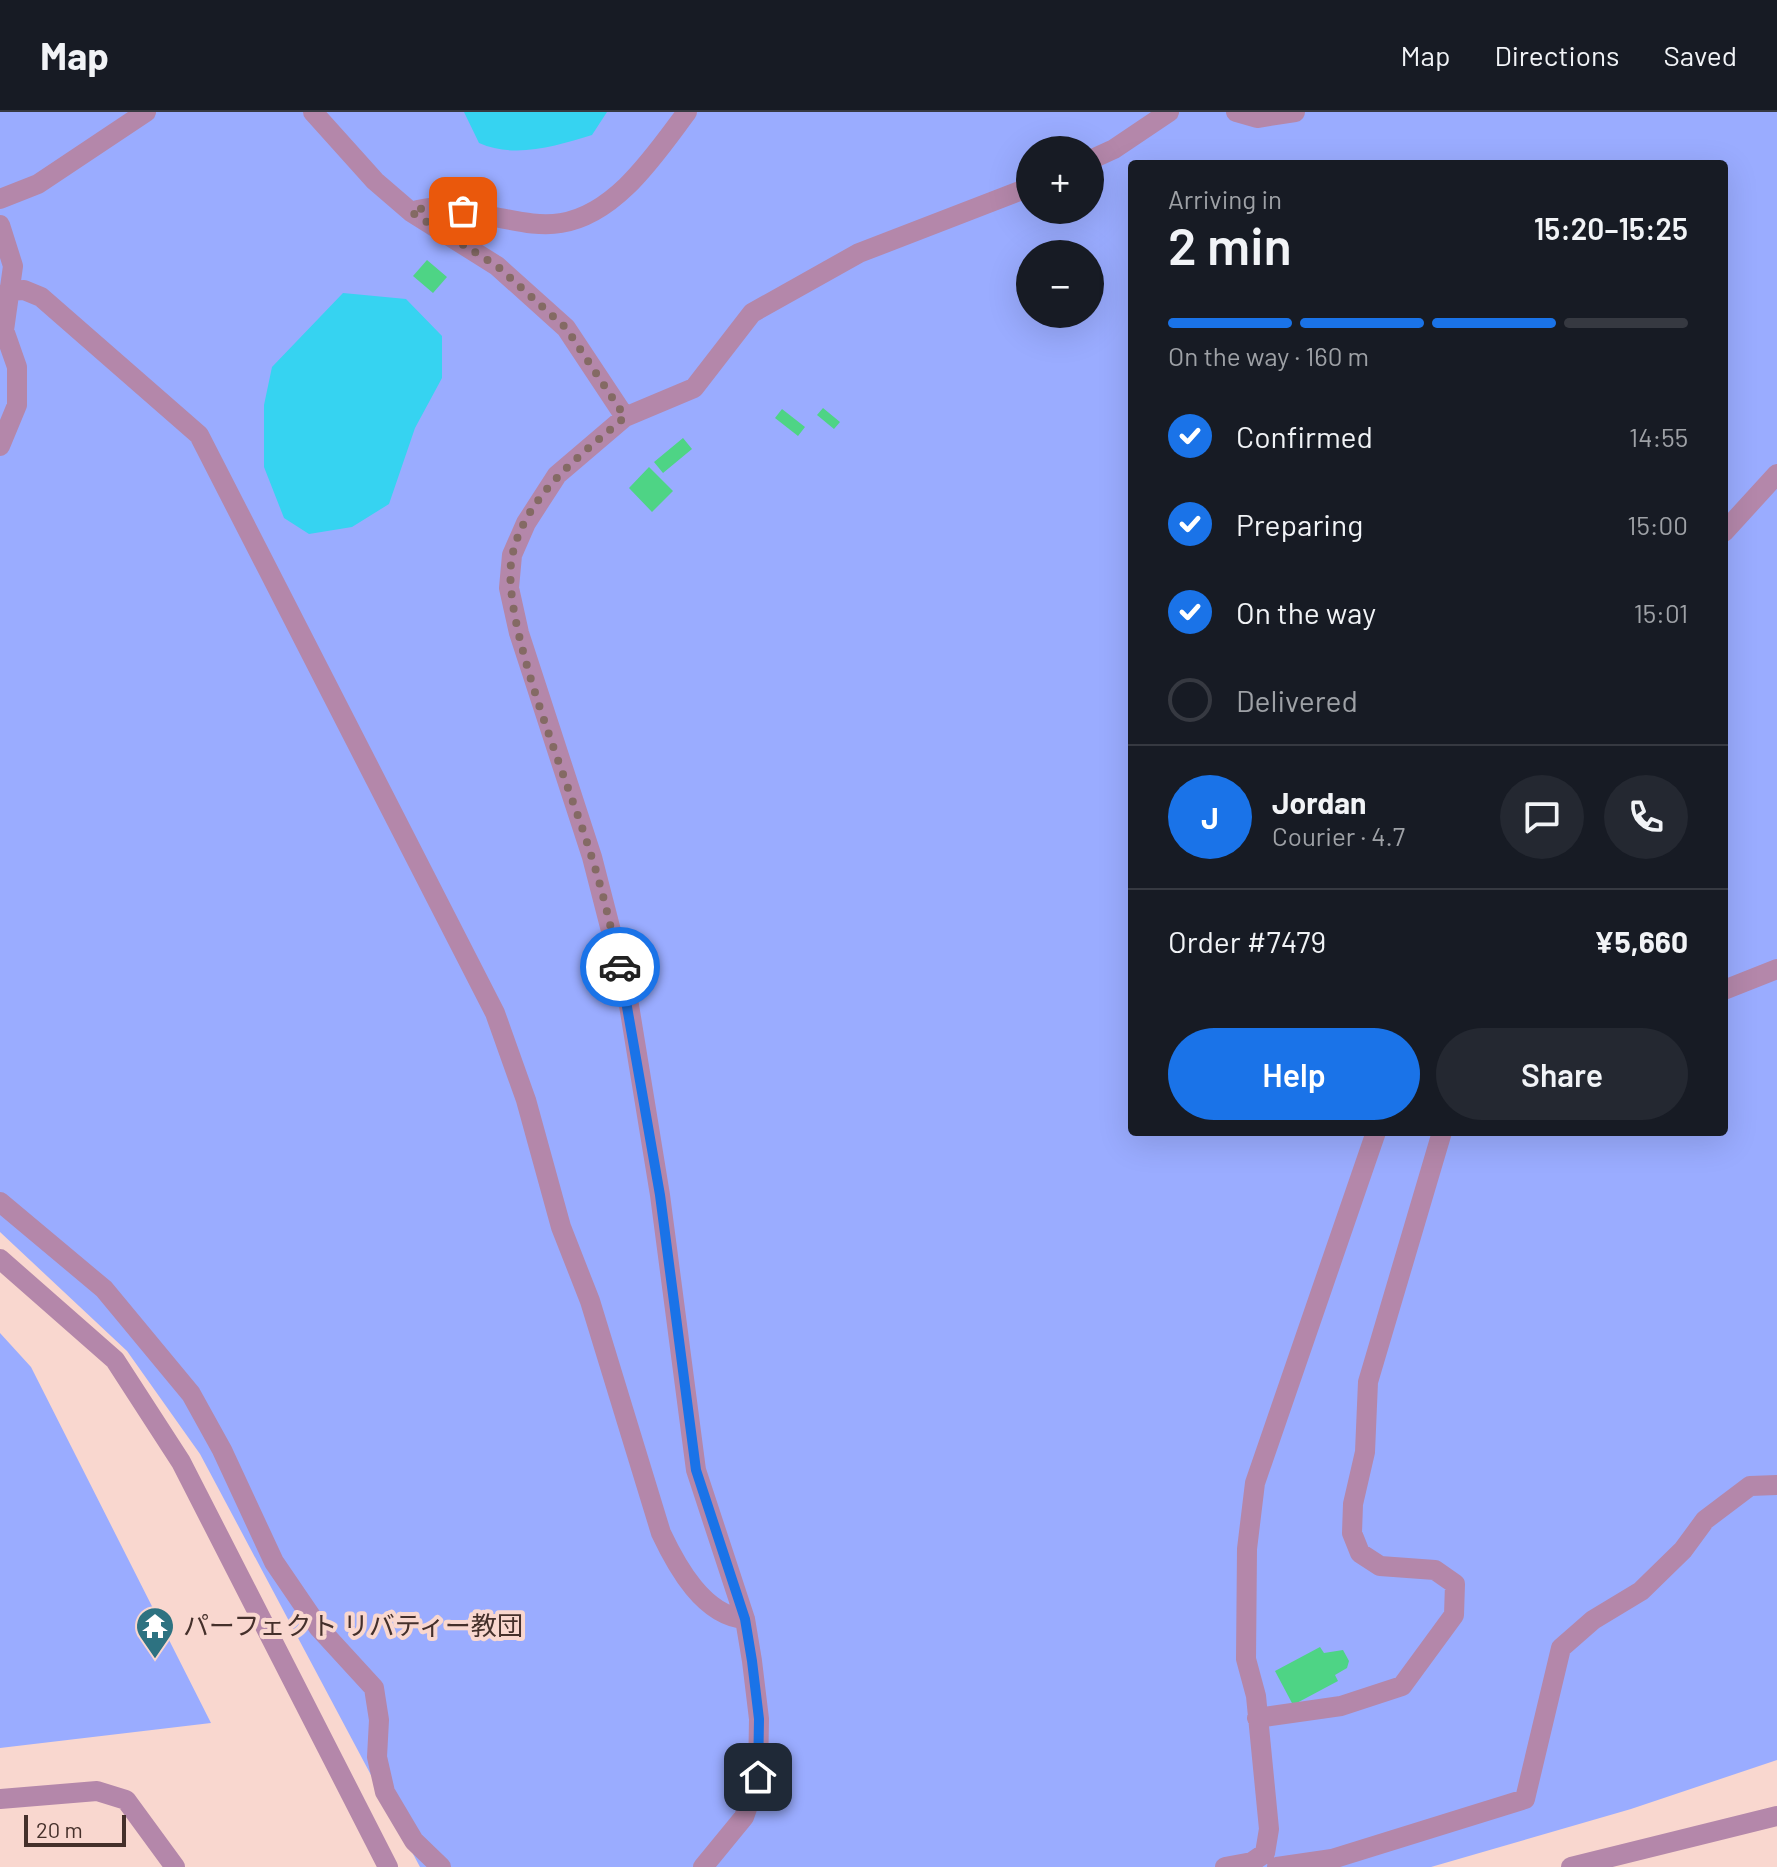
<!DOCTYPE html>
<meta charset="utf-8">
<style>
body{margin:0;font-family:Barlow,"Noto Sans JP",sans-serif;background:#242831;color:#f1f3f6;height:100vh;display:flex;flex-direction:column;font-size:30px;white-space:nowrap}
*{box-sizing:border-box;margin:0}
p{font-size:26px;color:#9ea1a6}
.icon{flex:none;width:44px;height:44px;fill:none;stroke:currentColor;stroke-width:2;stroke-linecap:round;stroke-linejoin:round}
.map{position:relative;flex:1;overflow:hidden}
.panel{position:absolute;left:1128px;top:48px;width:600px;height:976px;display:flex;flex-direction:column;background:#171b24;border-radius:8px;box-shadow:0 8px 32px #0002}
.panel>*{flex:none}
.buttons{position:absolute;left:1016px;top:24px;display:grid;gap:16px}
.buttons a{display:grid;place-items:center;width:88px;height:88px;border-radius:50%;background:#171b24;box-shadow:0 8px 32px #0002;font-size:40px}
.scale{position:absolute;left:24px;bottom:20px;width:102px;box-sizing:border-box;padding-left:8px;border:4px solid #45302b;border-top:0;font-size:22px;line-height:28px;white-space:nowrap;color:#45302b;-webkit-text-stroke:6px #f9d7cf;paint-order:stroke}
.pin{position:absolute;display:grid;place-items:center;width:68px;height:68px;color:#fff;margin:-34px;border-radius:16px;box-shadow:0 4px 12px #0006}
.courier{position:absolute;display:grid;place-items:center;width:80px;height:80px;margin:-40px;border:6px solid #1a73e8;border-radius:50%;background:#fff;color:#222;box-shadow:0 2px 10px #0007}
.headline em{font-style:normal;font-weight:600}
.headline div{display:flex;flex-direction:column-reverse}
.headline{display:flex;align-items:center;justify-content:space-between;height:136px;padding:0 40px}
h1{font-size:52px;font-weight:600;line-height:60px}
.bar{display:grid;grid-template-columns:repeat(4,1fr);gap:12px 8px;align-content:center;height:96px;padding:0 40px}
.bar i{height:10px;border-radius:6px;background:#363941}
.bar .active{background:#1a73e8}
.bar p{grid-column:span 4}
.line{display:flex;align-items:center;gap:20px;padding:0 40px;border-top:2px solid #363941}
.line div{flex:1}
.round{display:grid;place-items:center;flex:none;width:84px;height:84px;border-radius:42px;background:#242831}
ol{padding:0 40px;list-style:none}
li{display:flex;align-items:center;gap:24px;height:88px}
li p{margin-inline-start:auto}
li .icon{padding:8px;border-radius:50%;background:#1a73e8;color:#fff;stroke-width:4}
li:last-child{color:#9ea1a6}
li i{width:44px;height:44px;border:4px solid #363941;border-radius:50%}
.action{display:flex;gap:16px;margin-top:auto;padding:16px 40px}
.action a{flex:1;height:92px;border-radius:48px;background:#1a73e8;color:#fff;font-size:32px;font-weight:600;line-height:92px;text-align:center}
.action a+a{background:#242831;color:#f1f3f6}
header{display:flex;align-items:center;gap:48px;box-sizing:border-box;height:112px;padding:0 40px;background:#171b24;border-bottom:2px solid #363941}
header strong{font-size:38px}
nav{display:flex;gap:44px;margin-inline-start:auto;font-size:28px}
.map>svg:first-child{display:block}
.green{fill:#9aacff;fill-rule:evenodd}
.water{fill:#36d3f1}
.building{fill:#4ed485}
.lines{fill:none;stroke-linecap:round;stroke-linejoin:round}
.minor{stroke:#b487aa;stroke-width:20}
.done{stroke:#846a64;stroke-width:8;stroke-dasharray:0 14.4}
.route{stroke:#1a73e8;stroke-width:10}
.labels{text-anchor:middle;stroke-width:8;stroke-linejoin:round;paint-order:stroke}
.poi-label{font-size:26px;fill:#45302b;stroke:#f9d7cf;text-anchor:start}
</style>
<header>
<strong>Map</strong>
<nav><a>Map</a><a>Directions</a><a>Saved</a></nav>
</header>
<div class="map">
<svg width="1777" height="1755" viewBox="0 0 1777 1755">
<rect width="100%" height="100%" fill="#f9d7cf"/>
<!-- green -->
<path class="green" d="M0,0H1777V1648L1631,1697L1431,1755H420L200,1342L127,1239L0,1120ZM1030,38H1090V98H1030ZM1132,52H1724V1020H1132ZM1030,142H1090V202H1030Z
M0,1221L31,1255L211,1611L0,1636Z"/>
<!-- water -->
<path class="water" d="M464,0H607L592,23C556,34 515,47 479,31Z
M343,181L406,187L442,224V266L415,316L389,392L352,415L309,422L284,406L264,355V293L272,255Z"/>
<!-- building -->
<path class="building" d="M427,148L447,165L433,181L413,164Z
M823,296L840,310L834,317L817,303Z
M782,297L805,315L798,324L775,306Z
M683,326L692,337L663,361L654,350Z
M649,355L673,379L652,400L629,376Z
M1320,1535L1324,1541L1343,1538L1349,1549L1347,1556L1335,1563L1338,1569L1293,1593L1275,1559Z"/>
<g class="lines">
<!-- minor -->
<path class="minor" d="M313,0L375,69L411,100L497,154L566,216L625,305
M1236,0L1257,6L1295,0
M1090,48L1114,37L1169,0
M0,87L38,72L146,0
M411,100C442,90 464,99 495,105C516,109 540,115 561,111C617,102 656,41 687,0
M0,113L13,154L4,218L17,255V293L0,334
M8,179L24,178L41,185L199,323L495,901L526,988L561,1115L590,1189L661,1421C677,1455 704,1504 745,1507
M1724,420L1777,362
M1724,878L1777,857
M0,1090L104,1177L191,1282L222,1338L274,1450L319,1516L374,1576L379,1608L377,1645L385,1680L414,1729L441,1755
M0,1147L115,1248L181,1350L388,1755
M1257,1606L1341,1594L1402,1574L1454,1503L1455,1472L1435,1458L1380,1454L1360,1441L1352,1421L1353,1392L1365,1340L1368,1270L1442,1020
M0,1687L97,1679L126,1688L175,1755
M703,1755L744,1705L758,1665L759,1607L752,1549L745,1507L696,1358L660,1083L627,881L592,745L519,521L509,476L512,443L526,411L557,363L625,305L694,276L752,201L859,141L1030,75
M1225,1755L1252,1750L1265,1741L1269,1717L1256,1584L1246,1547L1247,1437L1255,1371L1376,1020
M1277,1755L1332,1747L1525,1687L1561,1536L1593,1508L1641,1479L1683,1438L1705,1408L1750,1374L1777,1373
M1571,1755L1777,1704"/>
</g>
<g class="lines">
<!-- done -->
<path class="done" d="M463,99L433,93L411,100L497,154L566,216L625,305C581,343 524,384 512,445C499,510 570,673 591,743C603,779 611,817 620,855"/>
<!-- route -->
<path class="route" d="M620,855L660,1083L696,1358L745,1507L752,1549L759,1607L758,1665"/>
</g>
<!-- icons -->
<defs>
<symbol id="temple-pin" viewBox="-11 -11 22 30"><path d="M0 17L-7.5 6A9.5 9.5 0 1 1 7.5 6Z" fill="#2d7281" stroke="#f9d7cf"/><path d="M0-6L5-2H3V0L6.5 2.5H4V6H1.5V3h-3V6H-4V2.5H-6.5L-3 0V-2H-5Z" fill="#fff"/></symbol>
</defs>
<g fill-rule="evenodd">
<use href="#temple-pin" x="133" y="1492" width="44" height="60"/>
</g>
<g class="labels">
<!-- poi labels -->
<g class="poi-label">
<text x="183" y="1523">パーフェクト リバティー教団</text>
</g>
</g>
</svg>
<div class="buttons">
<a>+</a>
<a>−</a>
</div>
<div class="scale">20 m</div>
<div class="pin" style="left:463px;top:99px;background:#ea580c"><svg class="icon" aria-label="bag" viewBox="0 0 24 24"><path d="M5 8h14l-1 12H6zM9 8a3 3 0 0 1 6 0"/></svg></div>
<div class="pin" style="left:758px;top:1665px;background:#1f2937"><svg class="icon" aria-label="home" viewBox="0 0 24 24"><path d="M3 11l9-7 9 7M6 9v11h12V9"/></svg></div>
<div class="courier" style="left:620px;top:855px"><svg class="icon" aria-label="car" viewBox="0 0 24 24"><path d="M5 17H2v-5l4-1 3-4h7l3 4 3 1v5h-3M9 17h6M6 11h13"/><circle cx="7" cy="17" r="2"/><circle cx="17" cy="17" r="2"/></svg></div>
<section class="panel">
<div class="headline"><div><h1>2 min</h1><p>Arriving in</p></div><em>15:20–15:25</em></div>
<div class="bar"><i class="active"></i><i class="active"></i><i class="active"></i><i></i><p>On the way · 160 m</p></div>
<ol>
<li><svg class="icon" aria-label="check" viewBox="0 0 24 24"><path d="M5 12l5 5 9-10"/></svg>Confirmed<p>14:55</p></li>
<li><svg class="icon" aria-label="check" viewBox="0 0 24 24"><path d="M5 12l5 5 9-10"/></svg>Preparing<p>15:00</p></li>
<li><svg class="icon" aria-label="check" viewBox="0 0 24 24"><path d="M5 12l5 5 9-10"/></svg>On the way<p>15:01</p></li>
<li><i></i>Delivered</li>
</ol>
<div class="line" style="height:144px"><b class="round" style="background:#1a73e8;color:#fff">J</b><div><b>Jordan</b><p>Courier · 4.7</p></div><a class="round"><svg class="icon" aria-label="chat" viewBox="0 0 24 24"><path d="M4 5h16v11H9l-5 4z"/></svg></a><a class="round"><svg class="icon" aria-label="phone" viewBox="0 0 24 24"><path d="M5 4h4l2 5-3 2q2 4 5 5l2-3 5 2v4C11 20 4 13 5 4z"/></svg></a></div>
<div class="line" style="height:104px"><div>Order #7479</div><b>¥5,660</b></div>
<div class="action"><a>Help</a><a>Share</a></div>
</section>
</div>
